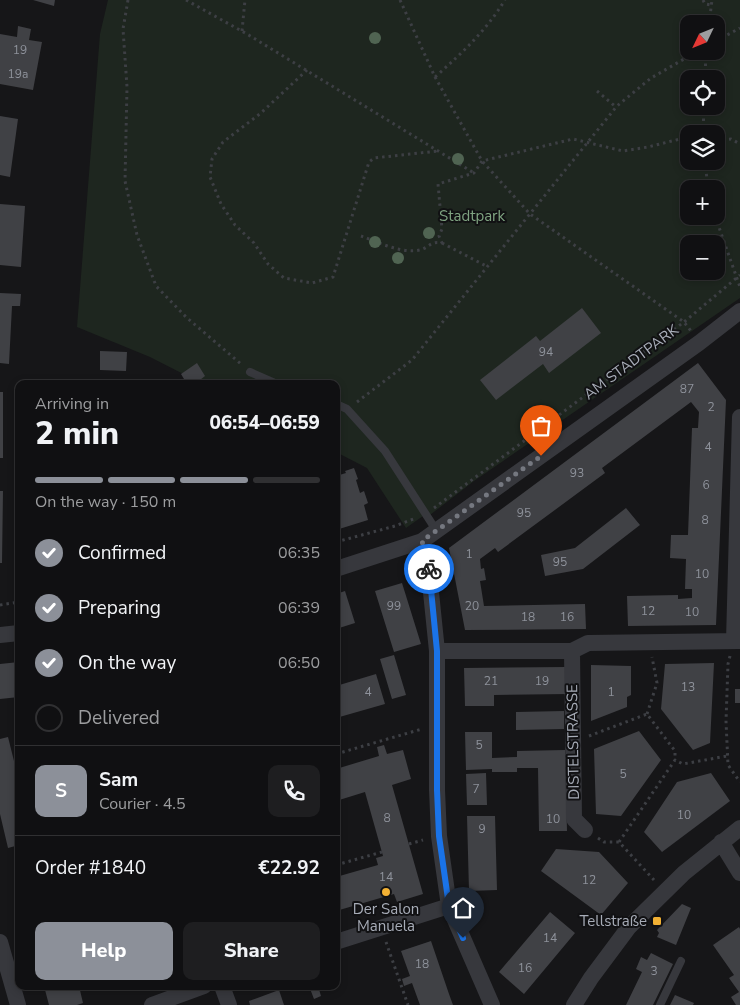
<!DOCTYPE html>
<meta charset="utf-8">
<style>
body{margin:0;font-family:"Nunito Sans",sans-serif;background:#1e1e20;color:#f1f3f6;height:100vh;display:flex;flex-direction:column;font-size:19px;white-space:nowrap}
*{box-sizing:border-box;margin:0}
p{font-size:16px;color:#9c9d9f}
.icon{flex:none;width:28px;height:28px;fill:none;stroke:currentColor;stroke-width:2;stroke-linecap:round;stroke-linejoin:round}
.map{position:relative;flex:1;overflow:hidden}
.panel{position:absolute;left:15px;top:380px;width:325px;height:610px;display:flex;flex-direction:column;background:#101012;border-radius:10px;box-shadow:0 2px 8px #0003,0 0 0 1px #303032}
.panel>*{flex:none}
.needle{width:32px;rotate:227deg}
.buttons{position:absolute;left:680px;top:15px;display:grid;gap:10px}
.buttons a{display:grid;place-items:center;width:45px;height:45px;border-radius:10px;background:#101012;box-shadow:0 2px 8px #0003,0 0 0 1px #303032;font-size:25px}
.pin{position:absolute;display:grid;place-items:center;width:42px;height:42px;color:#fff;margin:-51px -21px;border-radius:50% 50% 50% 0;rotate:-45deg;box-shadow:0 0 5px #0007}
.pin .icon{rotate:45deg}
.courier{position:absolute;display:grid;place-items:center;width:50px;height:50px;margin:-25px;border:4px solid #1a73e8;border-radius:50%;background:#fff;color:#222;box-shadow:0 1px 6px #0007}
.head em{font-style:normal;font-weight:800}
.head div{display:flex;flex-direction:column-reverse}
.head{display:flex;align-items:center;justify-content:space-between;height:85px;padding:0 20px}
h1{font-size:32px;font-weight:800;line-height:38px}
.bar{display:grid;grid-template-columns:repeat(4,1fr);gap:8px 5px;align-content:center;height:60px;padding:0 20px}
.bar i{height:6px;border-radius:4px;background:#303032}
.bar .on{background:#8c9099}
.bar p{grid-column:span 4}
.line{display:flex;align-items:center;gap:12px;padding:0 20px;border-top:1px solid #303032}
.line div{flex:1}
.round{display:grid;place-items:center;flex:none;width:52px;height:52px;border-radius:10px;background:#1e1e20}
ol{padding:0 20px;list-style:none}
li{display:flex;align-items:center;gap:15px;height:55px}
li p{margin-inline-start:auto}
li .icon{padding:5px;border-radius:50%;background:#8c9099;color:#fff;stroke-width:4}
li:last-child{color:#9c9d9f}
li i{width:28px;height:28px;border:2px solid #303032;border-radius:50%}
.cta{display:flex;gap:10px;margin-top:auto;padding:10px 20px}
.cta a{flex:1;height:58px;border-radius:10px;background:#8c9099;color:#fff;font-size:20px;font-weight:800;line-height:58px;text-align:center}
.cta a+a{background:#1e1e20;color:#f1f3f6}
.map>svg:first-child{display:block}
.green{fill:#1e261f;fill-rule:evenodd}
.building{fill:#404145}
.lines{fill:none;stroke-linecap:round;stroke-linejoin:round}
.path{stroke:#3d3f44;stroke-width:3;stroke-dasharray:2.5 4;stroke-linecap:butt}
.lane{stroke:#37383d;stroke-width:8}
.street{stroke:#37383d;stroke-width:16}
.tree{fill:#506452}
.done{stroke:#757880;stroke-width:5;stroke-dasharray:0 9}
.route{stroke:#1a73e8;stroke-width:6}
.poi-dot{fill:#f2b134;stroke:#111113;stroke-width:2}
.labels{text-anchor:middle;stroke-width:4;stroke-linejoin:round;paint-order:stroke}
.number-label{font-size:12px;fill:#8e929b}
.park-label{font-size:15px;fill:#7fa381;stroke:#111113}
.street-label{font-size:15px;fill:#a8adb8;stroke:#111113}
.poi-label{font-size:15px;fill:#a8adb8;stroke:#111113}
</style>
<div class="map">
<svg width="740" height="1005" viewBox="0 0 740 1005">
<rect width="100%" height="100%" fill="#161618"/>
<!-- green -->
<path class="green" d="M108,0H740V298L474,481L426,518L423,516L406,528L367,468L336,452V384H203L150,357L77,327L100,34ZM689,24H716V51H689ZM689,79H716V106H689ZM689,134H716V161H689ZM689,189H716V216H689ZM689,244H716V271H689Z"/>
<!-- building -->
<path class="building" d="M33,0H55L54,6Z
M18,26L31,29L29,40L42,42L33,90L0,84V34L17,37Z
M0,116L18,119L10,177L0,175Z
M0,204L25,206L21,267L0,265Z
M0,293L21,294L20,306H12L9,364L0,363Z
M582,308L601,333L549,373L543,364L496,400L480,380L536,336L540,341Z
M100,351L127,352L126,371L100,370Z
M197,363L205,376L195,384H187L181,374Z
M698,363L726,400L716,625L628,626L627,596L678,595V599L692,598V589H685L686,559L670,558L671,535H688L692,428H698L699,412L691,402L602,468L605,473L498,552L495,548L480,559L481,569L484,568L486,580L480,581L484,606L585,604L586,629L465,630L449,548Z
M0,392H3V458H0Z
M354,468L358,479L356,480L360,493L364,491L368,503L364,505L368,520L336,530V476L346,473L345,471Z
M0,491H3L2,563H0Z
M626,508L640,525L583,569L545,576L541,555L575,548Z
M402,583L421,644L394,652L375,591Z
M345,591L355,623L336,629V594Z
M394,655L406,695L392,699L380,659Z
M19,662V697L0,699V664Z
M714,663L710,743L693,750L661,709L665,664Z
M591,665L631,666V695L627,697V707L591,721Z
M567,667L568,694L494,695V706H465L464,668Z
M376,674L385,704L336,718V686Z
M735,689H740V703H735Z
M564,711V729L516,730V712Z
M639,731L661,760L621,816L596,814L594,749Z
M465,732H492V758L517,757V751L565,750L567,831H539L538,768H517V772H492V769L466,770Z
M8,737L19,781V845L8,848L0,814V739Z
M384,745L387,754L403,750L411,779L392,785L423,894L397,902L394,894L336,911V877L378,865L376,858L383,856L365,792L336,801V769L379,756L377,747Z
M486,773L487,805H467L466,774Z
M711,773L730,801L662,852L644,832L677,782Z
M467,816H495L497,890L469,891Z
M556,849L599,852L628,883L601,915L541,871Z
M682,904L691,908L676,945L657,937L659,933L657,930Z
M550,912L575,933L524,994L499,972Z
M739,927L740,929V1005H736L731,997L739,992L729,978L734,975L713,945Z
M431,941L449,994L453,1005H420L412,983L404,986L402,979L410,976L401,951Z
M651,953L673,964L653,1005H626L642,972L636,969L641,957L647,960Z
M44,986H79L83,1003L77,1005H49Z
M309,986H318L321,996L314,999Z
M279,990L284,1005H250L249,1001Z
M675,995L694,1003L693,1005H670Z"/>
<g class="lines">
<!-- path -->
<path class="path" d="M128,0L123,29L127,87L125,181L137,235L156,286L186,317L241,364
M186,0L247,34L474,173
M400,0L435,77L482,161L530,214L684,322L691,331
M703,0L705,4L711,5
M709,24L712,0
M242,31L245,0
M716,41L740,28
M307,70L261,113L223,142L212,159L210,177L221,204L235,225L254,243L268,264L284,278L312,283L333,277L369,162L374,158L438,151
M435,77C463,52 485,32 505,0
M705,79L706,51
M597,91L616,107
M703,134L704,106
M716,140L731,139L740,144
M705,161L708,189
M715,216L740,287
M361,236C378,242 401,254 420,250C430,247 430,241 442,243L439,236L442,229L438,184L474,173L482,161L573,139L623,151L648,147L680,139L689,140
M442,243L488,267
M357,402L412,360L617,106L651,78L698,51
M434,508L684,322L740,275
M336,542L395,526L416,518
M0,605L19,602
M730,656L728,664L726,721L728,765L740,782
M647,714L657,683L652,657
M589,736L647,714L675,751V760
M336,754L422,729
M598,838L604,842H619L654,880
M619,842L675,760L683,764L727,756
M409,844L423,840
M336,865L382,852
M386,942L408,1005"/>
<!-- lane -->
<path class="lane" d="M250,372L277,384
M336,404L347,409L385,451L436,530
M660,1005L681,961"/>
<!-- street -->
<path class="street" d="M422,541L428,563L437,651V790L439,836L449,906L492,1005
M336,569L422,541L699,343L740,311
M0,635L19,633
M734,641L740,417
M437,651H572L588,643L740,641
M572,651L574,819L585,830
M721,842L740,873
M0,942L18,1005
M336,942L449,906
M222,986L229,1005
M152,1005L204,986
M574,1005L591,978L629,927L684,873L740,828"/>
</g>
<!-- trees -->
<g class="tree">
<circle cx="375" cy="38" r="6"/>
<circle cx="458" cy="159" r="6"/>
<circle cx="429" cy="233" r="6"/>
<circle cx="375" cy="242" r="6"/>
<circle cx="398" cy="258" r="6"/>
</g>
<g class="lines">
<!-- done -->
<path class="done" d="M429,569L422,541L541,456"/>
<!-- route -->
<path class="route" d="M429,569L437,651V790L439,836L449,906L463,938"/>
</g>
<!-- markers -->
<g class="poi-dot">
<circle cx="386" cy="892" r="5"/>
<rect x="652" y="916" width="10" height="10" rx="2.5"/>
</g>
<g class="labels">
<!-- number labels -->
<g class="number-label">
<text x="20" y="54">19</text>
<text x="18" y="78">19a</text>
<text x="546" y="356">94</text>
<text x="687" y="393">87</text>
<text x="711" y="411">2</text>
<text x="708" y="451">4</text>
<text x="577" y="477">93</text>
<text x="706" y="489">6</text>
<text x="524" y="517">95</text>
<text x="705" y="524">8</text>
<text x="469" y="558">1</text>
<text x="560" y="566">95</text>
<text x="702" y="578">10</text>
<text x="394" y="610">99</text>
<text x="472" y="610">20</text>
<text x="648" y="615">12</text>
<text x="692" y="616">10</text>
<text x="528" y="621">18</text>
<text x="567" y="621">16</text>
<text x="491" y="685">21</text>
<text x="542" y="685">19</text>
<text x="688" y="691">13</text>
<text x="368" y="696">4</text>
<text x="611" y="696">1</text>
<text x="479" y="749">5</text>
<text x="623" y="778">5</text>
<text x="476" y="793">7</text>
<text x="684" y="819">10</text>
<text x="387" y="822">8</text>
<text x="553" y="823">10</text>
<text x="482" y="833">9</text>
<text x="386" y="881">14</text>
<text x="589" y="884">12</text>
<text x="550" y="942">14</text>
<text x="422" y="968">18</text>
<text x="525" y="972">16</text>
<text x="654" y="975">3</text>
</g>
<!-- park labels -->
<g class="park-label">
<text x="472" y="221">Stadtpark</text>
</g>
<!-- street labels -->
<g class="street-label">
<text transform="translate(631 362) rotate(-37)" y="5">AM STADTPARK</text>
<text transform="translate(573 742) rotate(-91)" y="5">DISTELSTRASSE</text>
</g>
<!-- poi labels -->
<g class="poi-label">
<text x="386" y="914">Der Salon<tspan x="386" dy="17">Manuela</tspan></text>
<text x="647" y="926" text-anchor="end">Tellstraße</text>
</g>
</g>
</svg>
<div class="buttons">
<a><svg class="needle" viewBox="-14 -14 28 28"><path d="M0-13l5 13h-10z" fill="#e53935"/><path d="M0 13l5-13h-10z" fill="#9c9d9f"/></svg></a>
<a><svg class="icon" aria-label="locate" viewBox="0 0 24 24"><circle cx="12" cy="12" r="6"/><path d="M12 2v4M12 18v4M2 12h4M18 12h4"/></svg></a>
<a><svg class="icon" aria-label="layers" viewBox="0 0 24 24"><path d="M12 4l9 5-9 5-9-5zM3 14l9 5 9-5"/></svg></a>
<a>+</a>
<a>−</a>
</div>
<div class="pin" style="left:541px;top:456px;background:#ea580c"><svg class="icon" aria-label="bag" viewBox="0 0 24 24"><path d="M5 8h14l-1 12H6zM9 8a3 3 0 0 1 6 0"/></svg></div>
<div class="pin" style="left:463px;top:938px;background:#1f2937"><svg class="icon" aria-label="home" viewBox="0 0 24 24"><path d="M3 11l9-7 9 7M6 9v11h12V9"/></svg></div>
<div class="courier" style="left:429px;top:569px"><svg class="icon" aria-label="bike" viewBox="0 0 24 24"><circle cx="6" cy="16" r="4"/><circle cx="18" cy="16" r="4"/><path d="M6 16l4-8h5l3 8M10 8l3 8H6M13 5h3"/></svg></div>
<section class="panel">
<div class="head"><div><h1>2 min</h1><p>Arriving in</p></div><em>06:54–06:59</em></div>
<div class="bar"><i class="on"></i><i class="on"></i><i class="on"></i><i></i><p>On the way · 150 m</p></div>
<ol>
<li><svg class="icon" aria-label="check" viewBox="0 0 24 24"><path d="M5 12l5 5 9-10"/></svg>Confirmed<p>06:35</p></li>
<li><svg class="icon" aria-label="check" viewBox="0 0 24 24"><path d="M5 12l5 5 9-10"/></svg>Preparing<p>06:39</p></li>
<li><svg class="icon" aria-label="check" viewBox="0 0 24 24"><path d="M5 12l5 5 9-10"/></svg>On the way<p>06:50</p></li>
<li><i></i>Delivered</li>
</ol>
<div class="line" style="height:90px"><b class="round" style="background:#8c9099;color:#fff">S</b><div><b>Sam</b><p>Courier · 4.5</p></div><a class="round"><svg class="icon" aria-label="phone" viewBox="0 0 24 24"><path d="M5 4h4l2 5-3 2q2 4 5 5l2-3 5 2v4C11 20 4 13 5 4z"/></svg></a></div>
<div class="line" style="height:65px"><div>Order #1840</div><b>€22.92</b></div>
<div class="cta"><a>Help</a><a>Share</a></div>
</section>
</div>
